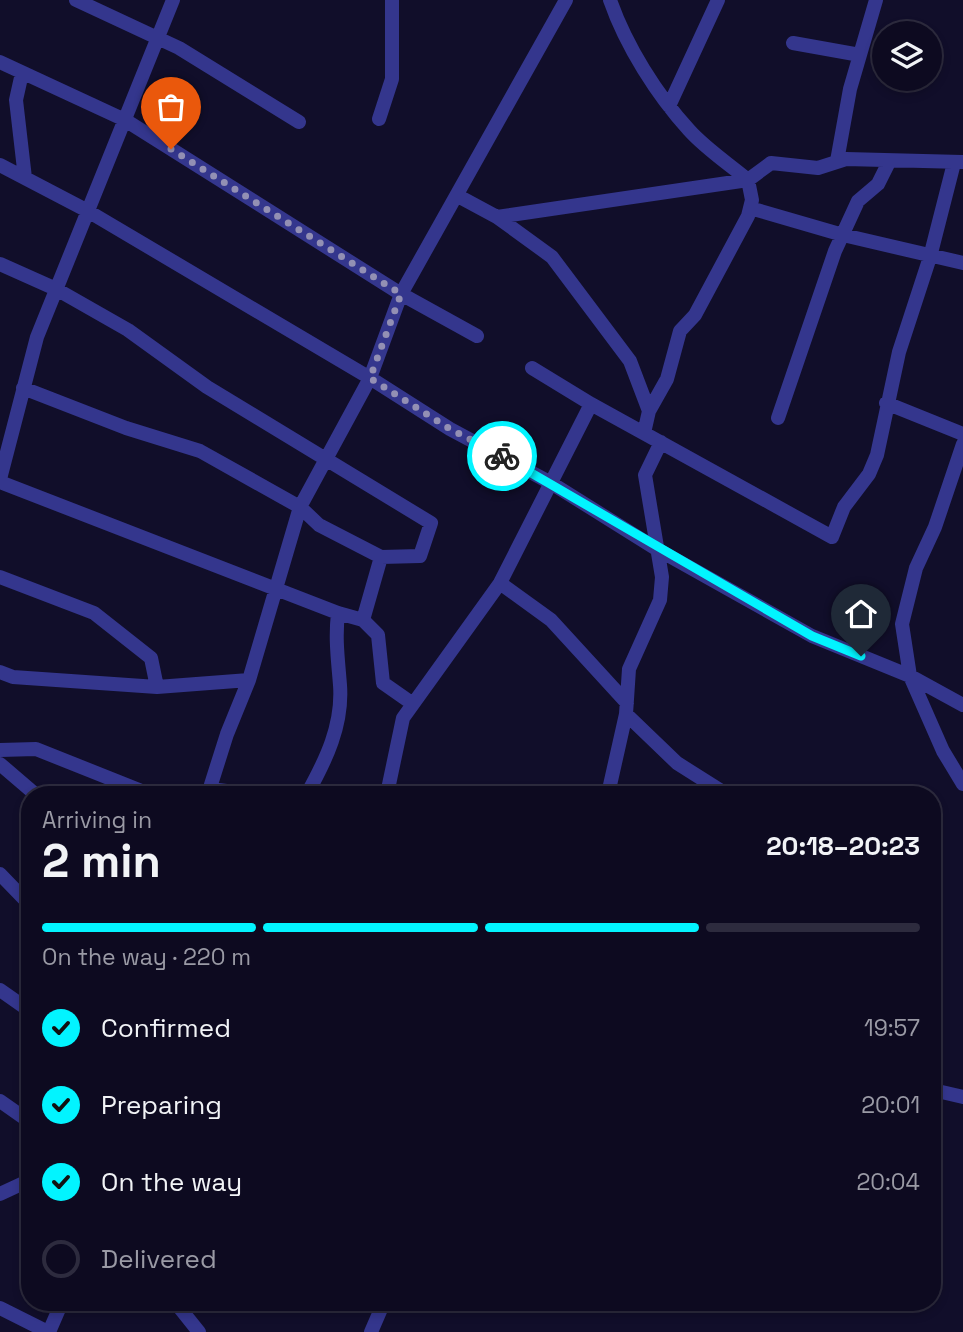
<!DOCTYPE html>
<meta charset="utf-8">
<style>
body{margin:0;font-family:"Space Grotesk",sans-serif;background:#161329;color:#f1f3f6;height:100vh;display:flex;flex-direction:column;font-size:26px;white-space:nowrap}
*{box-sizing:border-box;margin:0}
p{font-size:23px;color:#9a9aa5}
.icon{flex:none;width:38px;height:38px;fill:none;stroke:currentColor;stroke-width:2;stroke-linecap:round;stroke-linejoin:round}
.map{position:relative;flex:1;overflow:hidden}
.side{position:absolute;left:21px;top:786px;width:920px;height:525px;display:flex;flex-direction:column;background:#0d0a20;border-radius:28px;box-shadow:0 4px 10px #0003,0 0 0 2px #2d2b3e}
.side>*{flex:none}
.tools{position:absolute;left:872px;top:21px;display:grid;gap:14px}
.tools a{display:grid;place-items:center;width:70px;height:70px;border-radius:50%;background:#0d0a20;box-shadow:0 4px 10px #0003,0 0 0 2px #2d2b3e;font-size:35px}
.pin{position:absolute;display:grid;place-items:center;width:60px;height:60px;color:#fff;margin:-72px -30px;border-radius:50% 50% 50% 0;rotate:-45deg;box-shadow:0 0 7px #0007}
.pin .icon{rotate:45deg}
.courier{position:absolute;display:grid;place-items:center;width:70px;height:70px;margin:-35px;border:5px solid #02f4ff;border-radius:50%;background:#fff;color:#222;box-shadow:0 2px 9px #0007}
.overview em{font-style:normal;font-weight:600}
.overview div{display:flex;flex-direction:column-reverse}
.overview{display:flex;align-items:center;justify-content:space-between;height:119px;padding:0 21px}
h1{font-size:46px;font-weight:600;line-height:52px}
.bar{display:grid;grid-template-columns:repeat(4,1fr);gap:10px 7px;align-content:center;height:84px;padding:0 21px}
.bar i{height:9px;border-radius:5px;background:#2d2b3e}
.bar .active{background:#02f4ff}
.bar p{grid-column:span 4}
ol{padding:0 21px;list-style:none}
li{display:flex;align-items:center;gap:21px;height:77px}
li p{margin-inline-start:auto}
li .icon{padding:7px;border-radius:50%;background:#02f4ff;color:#111;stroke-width:4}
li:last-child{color:#9a9aa5}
li i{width:38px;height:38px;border:4px solid #2d2b3e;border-radius:50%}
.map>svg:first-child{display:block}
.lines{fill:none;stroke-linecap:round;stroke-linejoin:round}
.minor{stroke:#34368d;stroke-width:14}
.done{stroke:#9390b4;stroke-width:7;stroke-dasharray:0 12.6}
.route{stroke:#02f4ff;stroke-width:9}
</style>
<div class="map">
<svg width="963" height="1332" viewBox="0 0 963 1332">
<rect width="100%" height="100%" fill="#110e2a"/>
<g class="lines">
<!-- minor -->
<path class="minor" d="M76,0L179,48L299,122
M610,0C626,46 657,95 689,130C706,149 729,164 748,180L752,200L748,216L695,315L680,331L667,379L649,411
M793,43L860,55
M0,62L125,120L401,294L477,336
M22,73L16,100L25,178
M669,106L718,0
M379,119L392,79V0
M837,161L850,89L876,0
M0,165L86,210L370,378L450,429L551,483L655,548L812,636L910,676L943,751L963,784
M458,196L497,217L748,180L771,163L818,168L846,159L962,162
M750,208L843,235L963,263
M497,217L552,257L630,361L649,411L644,433
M0,264L56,289L128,330L207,387L431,523L420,556L381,557
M532,368L591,404L832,537L844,507L869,474L877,455L899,352L930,257L954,163
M886,403L963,434
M778,418L835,251L858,201L878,184L889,162
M661,442L645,475L662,577L660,600L629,669L626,714L677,763L726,794
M963,444L935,527L916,568L902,624L910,676L963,705
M0,479L37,337L173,0
M0,482L338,613L363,620L381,557L319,525L300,507L200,451L126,428L23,388
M0,577L94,613L151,658L157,687
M500,583L551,620L627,703
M363,620L378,635L383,683L413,704
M0,672L13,677L157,687L249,680
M0,750L36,749L149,794
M0,764L35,794
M210,789L251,794
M208,794L227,734L249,680L300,507L370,378L401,294L566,0
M307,794C326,760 343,725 340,685C338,659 335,639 338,613
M387,794L403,718L500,583L591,404
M608,794L626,714
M0,874L30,905
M0,990L30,1011
M933,1090L963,1097
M0,1101L30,1122
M0,1194L30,1180
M175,1302L199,1332
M0,1308L48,1332
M49,1332L62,1302
M371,1332L384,1302"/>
</g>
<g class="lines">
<!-- done -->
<path class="done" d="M171,149L401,294L370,378L450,429L502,456"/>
<!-- route -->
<path class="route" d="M502,456L812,636L861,656"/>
</g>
</svg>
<div class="tools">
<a><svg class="icon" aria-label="layers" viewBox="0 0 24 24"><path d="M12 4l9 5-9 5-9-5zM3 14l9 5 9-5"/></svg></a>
</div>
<div class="pin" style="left:171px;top:149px;background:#ea580c"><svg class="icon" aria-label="bag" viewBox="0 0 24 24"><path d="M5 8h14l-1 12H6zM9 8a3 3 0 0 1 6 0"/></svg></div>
<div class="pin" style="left:861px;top:656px;background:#1f2937"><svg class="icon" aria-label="home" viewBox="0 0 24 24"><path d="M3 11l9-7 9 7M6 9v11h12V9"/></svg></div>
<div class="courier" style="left:502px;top:456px"><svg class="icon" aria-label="bike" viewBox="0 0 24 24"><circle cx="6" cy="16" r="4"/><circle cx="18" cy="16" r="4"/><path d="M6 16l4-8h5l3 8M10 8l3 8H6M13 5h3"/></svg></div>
<section class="side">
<div class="overview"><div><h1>2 min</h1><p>Arriving in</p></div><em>20:18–20:23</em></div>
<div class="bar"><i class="active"></i><i class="active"></i><i class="active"></i><i></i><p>On the way · 220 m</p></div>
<ol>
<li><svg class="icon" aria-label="check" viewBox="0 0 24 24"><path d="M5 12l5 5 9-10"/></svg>Confirmed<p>19:57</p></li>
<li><svg class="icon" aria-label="check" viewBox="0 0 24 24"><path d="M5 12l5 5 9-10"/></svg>Preparing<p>20:01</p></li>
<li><svg class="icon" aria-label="check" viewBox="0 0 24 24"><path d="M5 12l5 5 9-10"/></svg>On the way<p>20:04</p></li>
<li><i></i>Delivered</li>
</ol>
</section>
</div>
